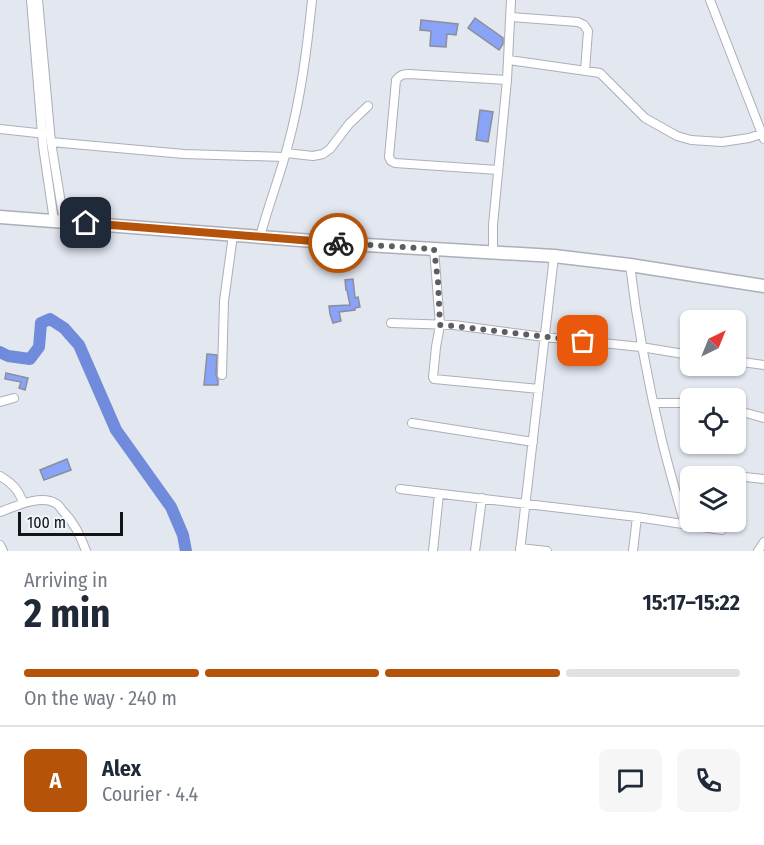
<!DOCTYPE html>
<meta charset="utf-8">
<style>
body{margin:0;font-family:"Fira Sans Condensed",sans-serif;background:#f6f6f7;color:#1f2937;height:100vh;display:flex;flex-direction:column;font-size:22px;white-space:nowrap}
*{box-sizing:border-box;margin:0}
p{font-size:20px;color:#747a83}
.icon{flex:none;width:33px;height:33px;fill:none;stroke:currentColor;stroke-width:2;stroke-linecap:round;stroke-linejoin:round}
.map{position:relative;height:551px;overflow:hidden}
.details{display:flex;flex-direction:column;background:#fff;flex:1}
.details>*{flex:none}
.needle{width:39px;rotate:43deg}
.buttons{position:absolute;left:680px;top:310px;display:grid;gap:12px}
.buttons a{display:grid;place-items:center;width:66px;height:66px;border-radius:9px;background:#fff;box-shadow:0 2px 4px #0004;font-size:30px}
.scale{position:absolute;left:18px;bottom:15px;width:105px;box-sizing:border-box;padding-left:6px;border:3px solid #131417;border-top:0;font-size:16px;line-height:21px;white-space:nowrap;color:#131417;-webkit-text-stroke:4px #f0f4fd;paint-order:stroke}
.pin{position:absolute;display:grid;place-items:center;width:51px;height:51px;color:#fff;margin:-26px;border-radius:12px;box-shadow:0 3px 9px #0006}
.courier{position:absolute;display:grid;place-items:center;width:60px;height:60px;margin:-30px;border:4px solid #b45309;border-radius:50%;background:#fff;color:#222;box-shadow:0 2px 8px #0007}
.summary em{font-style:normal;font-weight:700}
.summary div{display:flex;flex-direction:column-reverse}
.summary{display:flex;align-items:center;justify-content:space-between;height:102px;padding:0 24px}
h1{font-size:39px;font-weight:700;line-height:45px}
.bar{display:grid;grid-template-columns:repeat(4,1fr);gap:9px 6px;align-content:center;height:72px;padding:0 24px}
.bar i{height:8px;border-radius:4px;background:#e0e1e3}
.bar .active{background:#b45309}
.bar p{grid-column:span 4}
.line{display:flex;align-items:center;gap:15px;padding:0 24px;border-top:2px solid #e0e1e3}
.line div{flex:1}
.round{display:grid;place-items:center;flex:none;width:63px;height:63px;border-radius:9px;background:#f6f6f7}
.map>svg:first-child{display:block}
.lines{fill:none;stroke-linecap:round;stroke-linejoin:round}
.river{stroke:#718bdc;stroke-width:12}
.building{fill:#88a3f7;stroke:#8c8f98;stroke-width:1.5}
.minor-casing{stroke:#acafb8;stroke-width:10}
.highway-casing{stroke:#acafb8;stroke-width:15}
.minor{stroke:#fff;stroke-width:8}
.highway{stroke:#fff;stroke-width:12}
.done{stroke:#5c5e63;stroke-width:6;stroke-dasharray:0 10.8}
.route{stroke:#b45309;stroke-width:8}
</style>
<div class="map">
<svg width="764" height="551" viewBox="0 0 764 551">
<rect width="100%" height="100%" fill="#e3e7f0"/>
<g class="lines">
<!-- river -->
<path class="river" d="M0,352L8,356L30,359L39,347L41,323L50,319L64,328L79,345L116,430L171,507L183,535L186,551"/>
</g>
<!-- building -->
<path class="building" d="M475,18L503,38V44L499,50L468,28Z
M421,20L458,24L456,35L447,34L446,47L430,46L431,31L420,30Z
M480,110L493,112L488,142L476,140Z
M353,279L355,298L358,297L360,307L355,308V310L339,312L341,321L333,323L330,314L329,306L350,305L347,290H346L345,280Z
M207,354L217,355L216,375L218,380V385H204Z
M6,373L28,378L25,390L19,388L21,382L5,379Z
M67,459L71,470L44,480L40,470Z"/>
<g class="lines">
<defs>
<path id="minor" d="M31,0L43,146L54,221
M38,0L51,142L64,222
M710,0L764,139
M511,17L578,22L584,25L588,31L585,71
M509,60L600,73L645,118L677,136L691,140L722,142L749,138L764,133
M0,129L46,134
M51,142L184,154L284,157
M286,153L313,156L323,154L330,149L349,124L368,106
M498,170L395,163L391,161L389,157L396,80C400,75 403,74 409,74L507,80
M260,237C268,206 280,176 288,145C301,97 307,49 312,0
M434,249L440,325L436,347L433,377L434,379L539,389
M493,253V225L507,80L511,0
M630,265C637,324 648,383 662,441C669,469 677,497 685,525
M391,323L454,325L544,337L641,347L690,355
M735,361L764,365
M222,375L224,301L233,235
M0,402L14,398
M654,403H690
M735,410L764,418
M412,423L533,442
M716,474L764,479
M0,476C12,483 19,490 23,503
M400,489L637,517L722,530
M0,512C14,507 41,494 55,503C58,504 60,507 62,510C74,522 80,535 86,551
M0,545L3,551
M520,548L547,551
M433,551L439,494
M475,551L482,498
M520,551L554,256
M633,551L637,517
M758,551L764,542"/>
<path id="highway" d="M0,217L366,245L554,256L630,265L764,286"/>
</defs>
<!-- minor casing -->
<use href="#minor" class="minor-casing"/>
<!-- highway casing -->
<use href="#highway" class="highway-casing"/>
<!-- minor -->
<use href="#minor" class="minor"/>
<!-- highway -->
<use href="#highway" class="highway"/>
</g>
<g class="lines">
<!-- done -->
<path class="done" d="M338,243L434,249L438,282L440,325L454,326L583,341"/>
<!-- route -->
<path class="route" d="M86,223L338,243"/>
</g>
</svg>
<div class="buttons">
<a><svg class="needle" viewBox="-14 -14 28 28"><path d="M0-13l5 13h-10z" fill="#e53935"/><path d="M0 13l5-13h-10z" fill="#747a83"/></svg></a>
<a><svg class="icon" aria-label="locate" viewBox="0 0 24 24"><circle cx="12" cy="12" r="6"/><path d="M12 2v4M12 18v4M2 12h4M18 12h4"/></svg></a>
<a><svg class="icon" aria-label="layers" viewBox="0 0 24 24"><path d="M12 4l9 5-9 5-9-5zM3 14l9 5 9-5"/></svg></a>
</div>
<div class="scale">100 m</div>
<div class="pin" style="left:583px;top:341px;background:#ea580c"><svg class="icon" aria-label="bag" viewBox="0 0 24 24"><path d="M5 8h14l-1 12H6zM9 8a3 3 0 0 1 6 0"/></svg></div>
<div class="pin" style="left:86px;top:223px;background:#1f2937"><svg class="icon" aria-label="home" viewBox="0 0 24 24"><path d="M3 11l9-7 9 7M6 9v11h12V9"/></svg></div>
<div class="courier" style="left:338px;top:243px"><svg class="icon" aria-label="bike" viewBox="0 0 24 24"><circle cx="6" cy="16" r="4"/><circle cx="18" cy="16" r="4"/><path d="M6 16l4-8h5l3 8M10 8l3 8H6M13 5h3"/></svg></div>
</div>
<section class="details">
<div class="summary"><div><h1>2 min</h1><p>Arriving in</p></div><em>15:17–15:22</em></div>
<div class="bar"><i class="active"></i><i class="active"></i><i class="active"></i><i></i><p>On the way · 240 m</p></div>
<div class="line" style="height:108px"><b class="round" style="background:#b45309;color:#fff">A</b><div><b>Alex</b><p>Courier · 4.4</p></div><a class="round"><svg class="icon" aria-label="chat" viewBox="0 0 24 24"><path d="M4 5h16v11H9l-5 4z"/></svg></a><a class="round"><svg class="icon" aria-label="phone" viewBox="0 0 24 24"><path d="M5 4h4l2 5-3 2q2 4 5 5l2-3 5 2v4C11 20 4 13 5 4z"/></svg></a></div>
</section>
